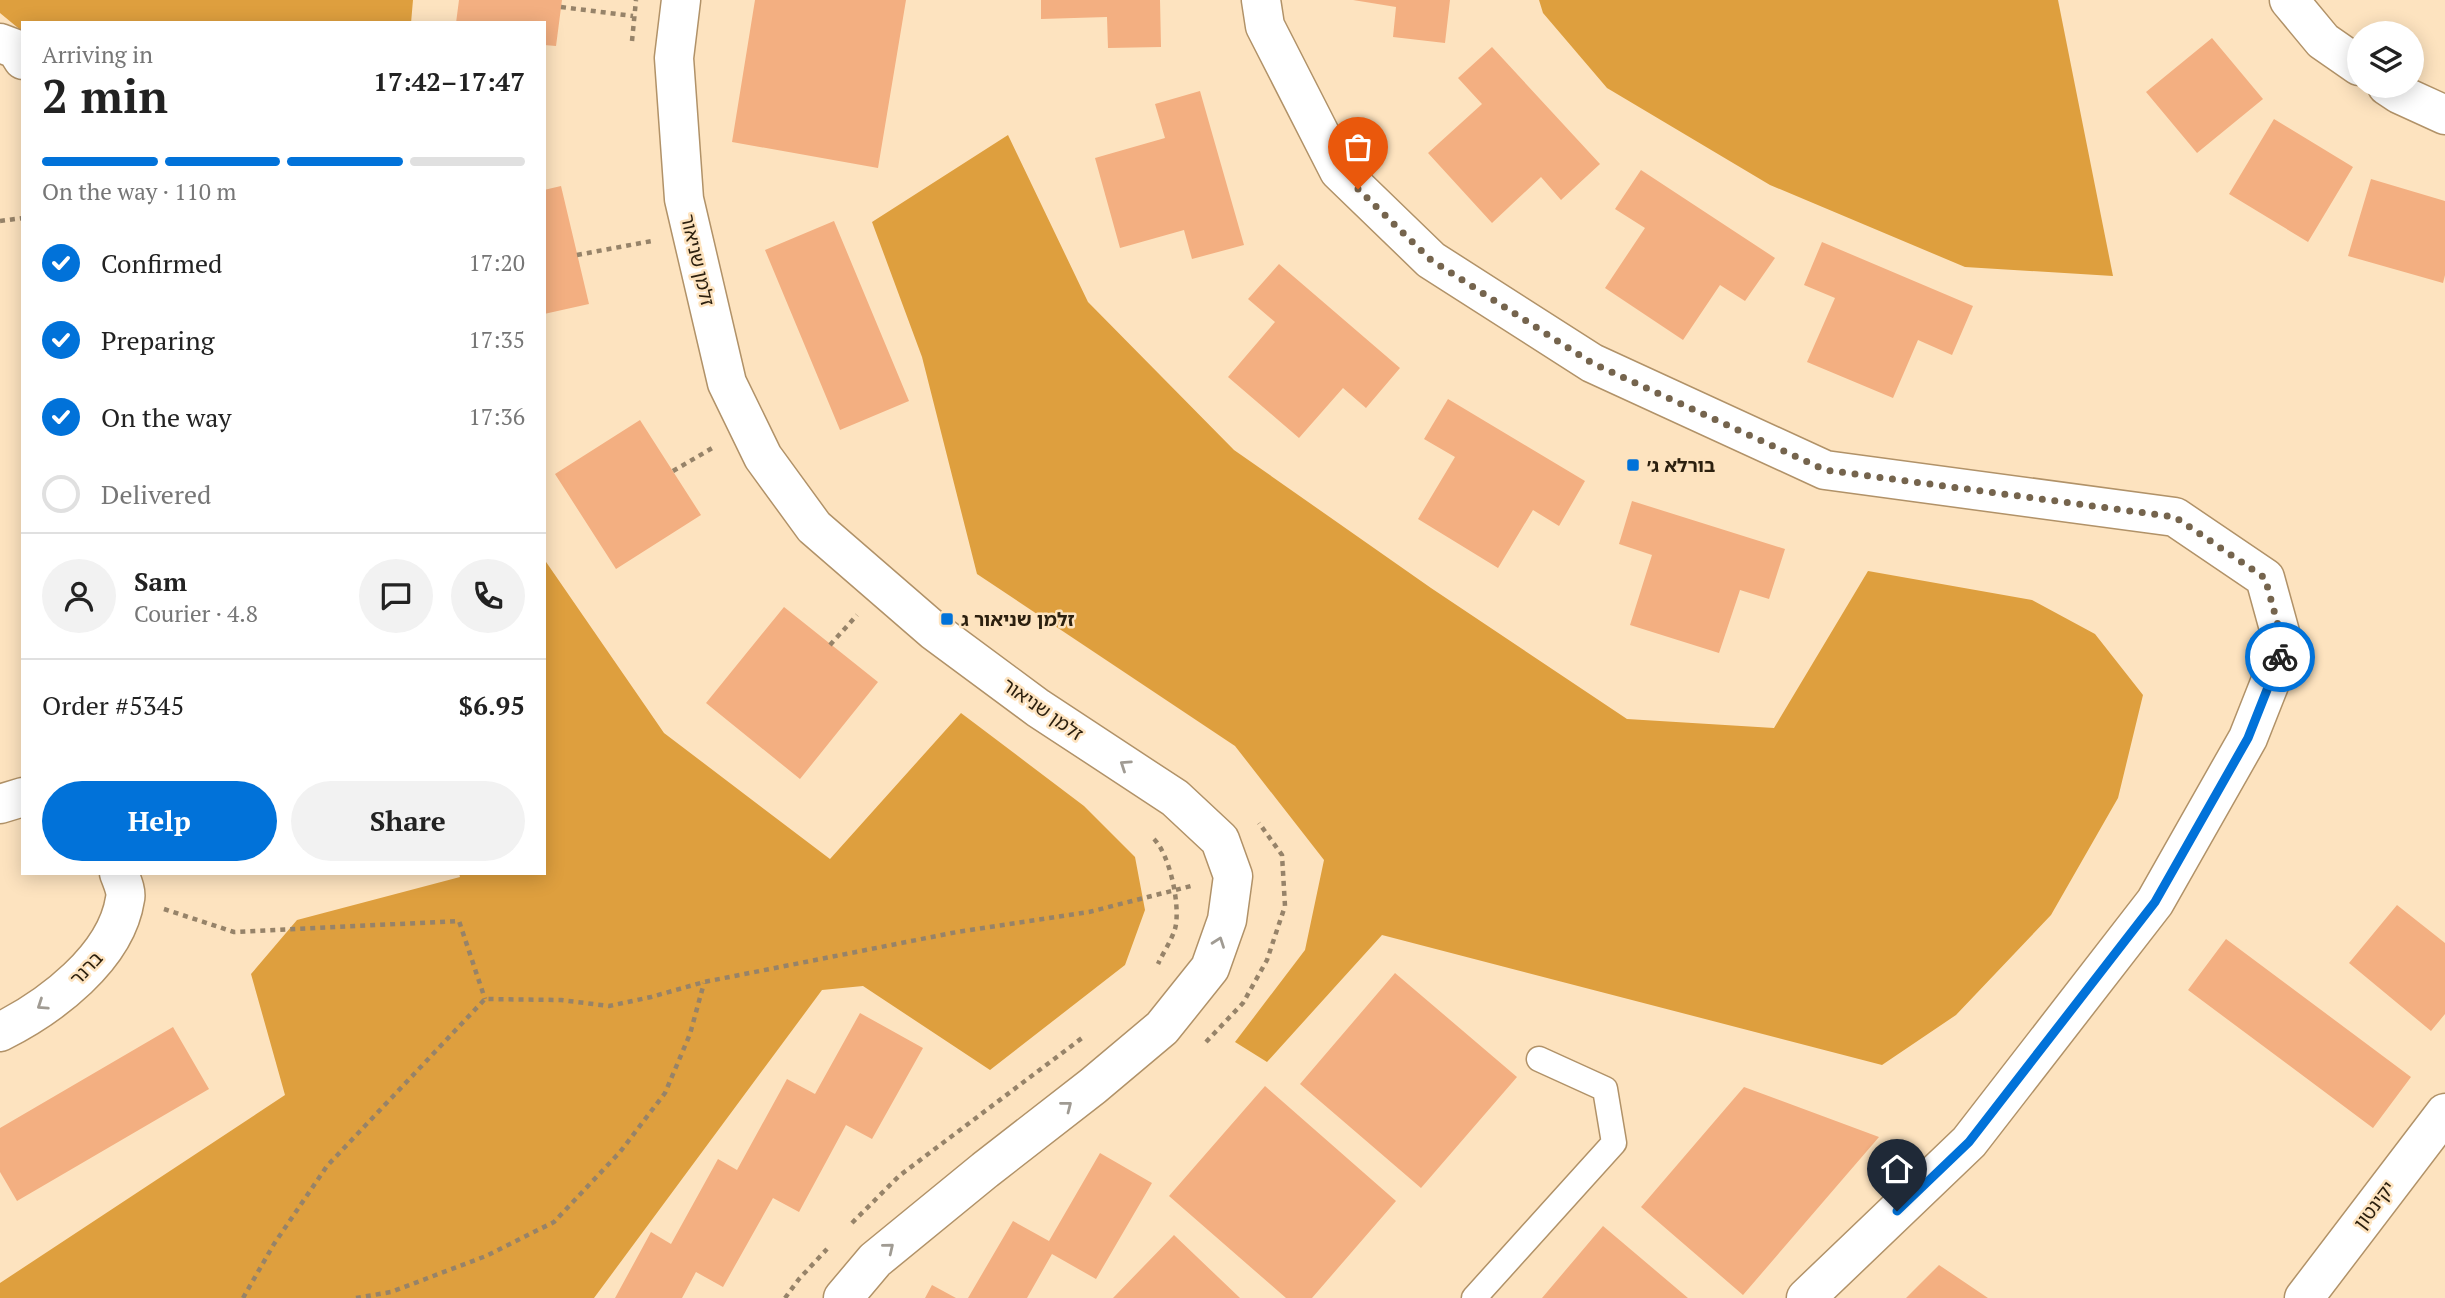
<!DOCTYPE html>
<meta charset="utf-8">
<style>
body{margin:0;font-family:"PT Serif","Noto Sans Hebrew",serif;background:#f2f2f2;color:#222;height:100vh;display:flex;flex-direction:column;font-size:26px;white-space:nowrap}
*{box-sizing:border-box;margin:0}
p{font-size:23px;color:#767676}
.icon{flex:none;width:38px;height:38px;fill:none;stroke:currentColor;stroke-width:2;stroke-linecap:round;stroke-linejoin:round}
.map{position:relative;flex:1;overflow:hidden}
.details{position:absolute;left:21px;top:21px;width:525px;height:854px;display:flex;flex-direction:column;background:#fff;border-radius:0px;box-shadow:0 4px 18px #0003}
.details>*{flex:none}
.tools{position:absolute;left:2347px;top:21px;display:grid;gap:14px}
.tools a{display:grid;place-items:center;width:77px;height:77px;border-radius:50%;background:#fff;box-shadow:0 4px 18px #0003;font-size:35px}
.pin{position:absolute;display:grid;place-items:center;width:60px;height:60px;color:#fff;margin:-72px -30px;border-radius:50% 50% 50% 0;rotate:-45deg;box-shadow:0 0 7px #0007}
.pin .icon{rotate:45deg}
.courier{position:absolute;display:grid;place-items:center;width:70px;height:70px;margin:-35px;border:5px solid #0172d9;border-radius:50%;background:#fff;color:#222;box-shadow:0 2px 9px #0007}
.overview em{font-style:normal;font-weight:700}
.overview div{display:flex;flex-direction:column-reverse}
.overview{display:flex;align-items:center;justify-content:space-between;height:119px;padding:0 21px}
h1{font-size:46px;font-weight:700;line-height:52px}
.bar{display:grid;grid-template-columns:repeat(4,1fr);gap:10px 7px;align-content:center;height:84px;padding:0 21px}
.bar i{height:9px;border-radius:5px;background:#e0e0e0}
.bar .selected{background:#0172d9}
.bar p{grid-column:span 4}
.line{display:flex;align-items:center;gap:18px;padding:0 21px;border-top:2px solid #e0e0e0}
.line div{flex:1}
.round{display:grid;place-items:center;flex:none;width:74px;height:74px;border-radius:37px;background:#f2f2f2}
ol{padding:0 21px;list-style:none}
li{display:flex;align-items:center;gap:21px;height:77px}
li p{margin-inline-start:auto}
li .icon{padding:7px;border-radius:50%;background:#0172d9;color:#fff;stroke-width:4}
li:last-child{color:#767676}
li i{width:38px;height:38px;border:4px solid #e0e0e0;border-radius:50%}
.action{display:flex;gap:14px;margin-top:auto;padding:14px 21px}
.action a{flex:1;height:80px;border-radius:42px;background:#0172d9;color:#fff;font-size:28px;font-weight:700;line-height:80px;text-align:center}
.action a+a{background:#f2f2f2;color:#222}
.map>svg:first-child{display:block}
.forest{fill:#de9f3e}
.building{fill:#f3af81}
.lines{fill:none;stroke-linecap:round;stroke-linejoin:round}
.lane-casing{stroke:#b19268;stroke-width:27}
.street-casing{stroke:#b19268;stroke-width:41}
.secondary-casing{stroke:#b19268;stroke-width:41}
.path{stroke:#968369;stroke-width:4.5;stroke-dasharray:5 5;stroke-linecap:butt}
.lane{stroke:#fff;stroke-width:24}
.street{stroke:#fff;stroke-width:38}
.secondary{stroke:#fff;stroke-width:38}
.oneway{stroke:#a09b93}
.done{stroke:#75644d;stroke-width:7;stroke-dasharray:0 12.6}
.route{stroke:#0172d9;stroke-width:9}
.poi-dot{fill:#0172d9;stroke:#fde3bf;stroke-width:2.5}
.labels{text-anchor:middle;stroke-width:5;stroke-linejoin:round;paint-order:stroke}
.street-label{font-size:19px;fill:#2c200f;stroke:#fde3bf}
.poi-label{font-size:19px;font-weight:bold;fill:#2c200f;stroke:#fde3bf;text-anchor:start}
</style>
<div class="map">
<svg width="2445" height="1298" viewBox="0 0 2445 1298">
<rect width="100%" height="100%" fill="#fde3bf"/>
<!-- forest -->
<path class="forest" d="M0,0H413L411,23H23V32L0,13Z
M1539,0H2058L2113,276L1965,267L1770,185L1607,88L1543,13Z
M1008,135L1088,302L1234,450L1431,588L1627,719L1774,728L1868,571L2032,600L2095,634L2143,695L2118,798L2051,915L1956,1015L1882,1065L1382,935L1267,1062L1235,1042L1305,950L1324,860L1235,746L977,574L922,357L872,222Z
M544,559L664,733L830,859L961,713L1084,806L1135,857L1145,910L1125,965L990,1070L863,986L822,990L594,1298H0V1283L285,1095L251,974L297,920L460,877L459,873H544Z"/>
<!-- building -->
<path class="building" d="M459,0H562L556,46L544,45V23H456Z
M755,0H906L878,168L732,142Z
M1041,0H1160L1161,47L1108,48L1107,17L1041,19Z
M1353,0H1450L1445,43L1393,37L1396,7Z
M2212,38L2263,99L2197,153L2146,92Z
M1492,47L1600,164L1561,200L1541,177L1492,223L1428,153L1482,104L1458,78Z
M1200,91L1244,245L1192,259L1184,230L1120,248L1095,158L1165,138L1155,104Z
M2274,119L2353,167L2308,242L2229,194Z
M1641,170L1775,258L1745,301L1720,285L1683,340L1605,288L1645,228L1615,209Z
M2371,179L2445,201V275L2443,283L2348,256Z
M561,186L589,304L544,314V190Z
M834,221L909,401L840,430L765,250Z
M1822,242L1973,306L1952,355L1918,340L1893,398L1807,362L1835,298L1804,285Z
M1279,264L1400,368L1366,408L1343,388L1299,438L1228,377L1275,322L1248,299Z
M1448,399L1585,481L1559,526L1533,510L1498,568L1418,519L1455,457L1424,439Z
M640,420L701,515L616,569L555,474Z
M1632,501L1785,549L1769,599L1740,590L1719,653L1630,625L1652,555L1619,544Z
M784,607L878,682L800,779L706,703Z
M2397,905L2445,943V1014L2431,1031L2349,963Z
M2226,939L2411,1077L2373,1128L2188,990Z
M1395,973L1517,1077L1421,1188L1300,1084Z
M860,1013L923,1048L872,1139L846,1125L799,1212L773,1198L723,1287L696,1272L682,1298H615L651,1232L671,1244L718,1159L737,1170L787,1079L815,1094Z
M173,1027L209,1089L17,1201L0,1172V1128Z
M1265,1086L1396,1201L1312,1298H1286L1169,1196Z
M1744,1087L1879,1137L1743,1295L1641,1207Z
M1100,1153L1152,1183L1096,1279L1052,1254L1027,1298H968L1013,1221L1049,1241Z
M1603,1226L1688,1298H1542Z
M1174,1235L1240,1298H1113Z
M1939,1265L1988,1298H1906Z
M932,1285L956,1298H925Z"/>
<g class="lines">
<defs>
<path id="lane" d="M1474,1298L1614,1143L1605,1089L1539,1059"/>
<path id="street" d="M681,0L674,58L684,199L727,383L763,457L814,527L934,631L1038,708L1175,798L1220,840L1233,876L1227,920L1210,968L1162,1028L1093,1086L985,1170L875,1260L843,1298
M1261,0L1265,26L1339,171L1431,260L1592,363L1825,470L2175,517L2265,578L2284,647L2248,738L2155,902L1969,1142L1806,1298
M2289,0L2323,41L2359,66
M0,43L16,49L23,60
M2387,86L2399,94L2445,115
M0,804L23,797
M0,1032C50,1007 116,958 125,899C127,892 122,881 119,873"/>
<path id="secondary" d="M2304,1298L2445,1113"/>
</defs>
<!-- lane casing -->
<use href="#lane" class="lane-casing"/>
<!-- street casing -->
<use href="#street" class="street-casing"/>
<!-- secondary casing -->
<use href="#secondary" class="secondary-casing"/>
<!-- path -->
<path class="path" d="M561,7L633,16
M632,41L636,0
M0,221L23,218
M577,255L652,241
M673,471L714,447
M830,645L857,615
M1154,839C1170,855 1181,907 1175,929C1171,941 1163,953 1158,964
M164,909L234,932L459,921L485,999
M1206,1042L1243,1003L1267,960L1285,906L1282,855L1259,823
M852,1223L899,1176L1082,1038
M243,1298L274,1244L327,1166L485,999L561,1000L609,1006L651,997L704,982L957,932L1089,912L1191,886
M356,1298L391,1292L486,1256L554,1222L620,1152L665,1093L690,1034L704,983
M785,1298L799,1279L827,1249"/>
<!-- lane -->
<use href="#lane" class="lane"/>
<!-- street -->
<use href="#street" class="street"/>
<!-- secondary -->
<use href="#secondary" class="secondary"/>
</g>
<!-- one-way arrows -->
<defs><path id="oneway-chevron" d="M-2-3.5L2.5 0L-2 3.5" fill="none" stroke-width="1.6" stroke-linecap="round" stroke-linejoin="round" transform="scale(1.75)"/></defs>
<g class="oneway">
<use href="#oneway-chevron" transform="translate(1125 765) rotate(-146)"/>
<use href="#oneway-chevron" transform="translate(1219 942) rotate(-70)"/>
<use href="#oneway-chevron" transform="translate(42 1005) rotate(146)"/>
<use href="#oneway-chevron" transform="translate(1067 1106) rotate(-38)"/>
<use href="#oneway-chevron" transform="translate(889 1248) rotate(-39)"/>
</g>
<g class="lines">
<!-- done -->
<path class="done" d="M1358,189L1431,260L1592,363L1825,470L2175,517L2265,578L2284,647L2280,657"/>
<!-- route -->
<path class="route" d="M1897,1211L1969,1142L2155,902L2248,738L2280,657"/>
</g>
<!-- markers -->
<g class="poi-dot">
<rect x="1626" y="458" width="14" height="14" rx="3.5"/>
<rect x="940" y="612" width="14" height="14" rx="3.5"/>
</g>
<g class="labels">
<!-- street labels -->
<g class="street-label">
<text transform="translate(698 260) rotate(77)" y="7">זלמן שניאור</text>
<text transform="translate(1043 709) rotate(35)" y="7">זלמן שניאור</text>
<text transform="translate(86 968) rotate(-47)" y="7">ברנר</text>
<text transform="translate(2374 1205) rotate(-53)" y="7">יקינטון</text>
</g>
<!-- poi labels -->
<g class="poi-label">
<text x="1647" y="472">בורלא ג׳</text>
<text x="961" y="626">זלמן שניאור ג</text>
</g>
</g>
</svg>
<div class="tools">
<a><svg class="icon" aria-label="layers" viewBox="0 0 24 24"><path d="M12 4l9 5-9 5-9-5zM3 14l9 5 9-5"/></svg></a>
</div>
<div class="pin" style="left:1358px;top:189px;background:#ea580c"><svg class="icon" aria-label="bag" viewBox="0 0 24 24"><path d="M5 8h14l-1 12H6zM9 8a3 3 0 0 1 6 0"/></svg></div>
<div class="pin" style="left:1897px;top:1211px;background:#1f2937"><svg class="icon" aria-label="home" viewBox="0 0 24 24"><path d="M3 11l9-7 9 7M6 9v11h12V9"/></svg></div>
<div class="courier" style="left:2280px;top:657px"><svg class="icon" aria-label="bike" viewBox="0 0 24 24"><circle cx="6" cy="16" r="4"/><circle cx="18" cy="16" r="4"/><path d="M6 16l4-8h5l3 8M10 8l3 8H6M13 5h3"/></svg></div>
<section class="details">
<div class="overview"><div><h1>2 min</h1><p>Arriving in</p></div><em>17:42–17:47</em></div>
<div class="bar"><i class="selected"></i><i class="selected"></i><i class="selected"></i><i></i><p>On the way · 110 m</p></div>
<ol>
<li><svg class="icon" aria-label="check" viewBox="0 0 24 24"><path d="M5 12l5 5 9-10"/></svg>Confirmed<p>17:20</p></li>
<li><svg class="icon" aria-label="check" viewBox="0 0 24 24"><path d="M5 12l5 5 9-10"/></svg>Preparing<p>17:35</p></li>
<li><svg class="icon" aria-label="check" viewBox="0 0 24 24"><path d="M5 12l5 5 9-10"/></svg>On the way<p>17:36</p></li>
<li><i></i>Delivered</li>
</ol>
<div class="line" style="height:126px"><a class="round"><svg class="icon" aria-label="person" viewBox="0 0 24 24"><circle cx="12" cy="8" r="4"/><path d="M4 21q1-7 8-7t8 7"/></svg></a><div><b>Sam</b><p>Courier · 4.8</p></div><a class="round"><svg class="icon" aria-label="chat" viewBox="0 0 24 24"><path d="M4 5h16v11H9l-5 4z"/></svg></a><a class="round"><svg class="icon" aria-label="phone" viewBox="0 0 24 24"><path d="M5 4h4l2 5-3 2q2 4 5 5l2-3 5 2v4C11 20 4 13 5 4z"/></svg></a></div>
<div class="line" style="height:91px"><div>Order #5345</div><b>$6.95</b></div>
<div class="action"><a>Help</a><a>Share</a></div>
</section>
</div>
